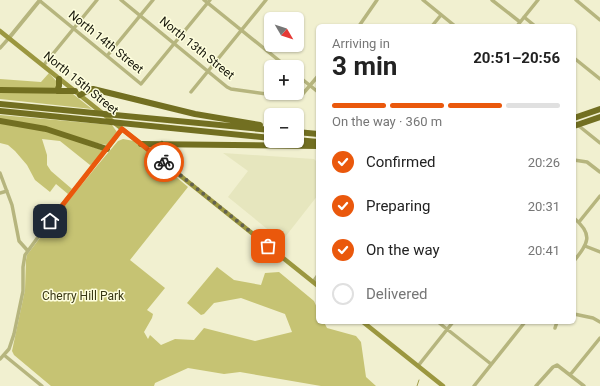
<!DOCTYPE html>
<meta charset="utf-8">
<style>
body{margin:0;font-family:Roboto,sans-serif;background:#f2f2f2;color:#222;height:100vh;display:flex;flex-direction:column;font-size:15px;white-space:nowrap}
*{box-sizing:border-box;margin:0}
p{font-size:13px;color:#767676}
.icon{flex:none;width:22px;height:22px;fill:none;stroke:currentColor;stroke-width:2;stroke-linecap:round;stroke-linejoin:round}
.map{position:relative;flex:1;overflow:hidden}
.panel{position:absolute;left:316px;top:24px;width:260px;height:300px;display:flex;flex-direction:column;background:#fff;border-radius:6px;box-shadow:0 1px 3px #0004}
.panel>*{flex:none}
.needle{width:26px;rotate:129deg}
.fabs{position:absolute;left:264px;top:12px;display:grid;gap:8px}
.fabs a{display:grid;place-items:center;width:40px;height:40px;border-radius:6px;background:#fff;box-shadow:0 1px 3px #0004;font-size:20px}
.pin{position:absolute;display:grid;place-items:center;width:34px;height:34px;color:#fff;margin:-17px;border-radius:8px;box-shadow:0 2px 6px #0006}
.courier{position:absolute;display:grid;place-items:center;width:40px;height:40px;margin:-20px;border:3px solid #ea580c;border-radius:50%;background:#fff;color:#222;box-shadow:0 1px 5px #0007}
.headline em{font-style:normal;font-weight:700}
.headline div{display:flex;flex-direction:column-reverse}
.headline{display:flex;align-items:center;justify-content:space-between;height:68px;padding:0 16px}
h1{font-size:26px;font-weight:700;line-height:30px}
.bar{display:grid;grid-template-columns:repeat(4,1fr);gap:6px 4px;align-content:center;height:48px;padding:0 16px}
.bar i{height:5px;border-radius:3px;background:#e0e0e0}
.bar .current{background:#ea580c}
.bar p{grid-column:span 4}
ol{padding:0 16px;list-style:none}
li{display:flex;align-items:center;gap:12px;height:44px}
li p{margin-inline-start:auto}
li .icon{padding:4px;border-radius:50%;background:#ea580c;color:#fff;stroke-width:4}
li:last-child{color:#767676}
li i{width:22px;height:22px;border:2px solid #e0e0e0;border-radius:50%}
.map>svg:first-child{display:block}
.built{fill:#e6e6be}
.green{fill:#c6c373}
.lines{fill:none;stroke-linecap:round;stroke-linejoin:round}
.stream{stroke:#a29f4f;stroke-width:1}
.minor{stroke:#b6b57e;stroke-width:3.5}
.tertiary{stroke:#b6b57e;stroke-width:4}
.secondary{stroke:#9b973f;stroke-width:4.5}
.motorway{stroke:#726f21;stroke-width:6}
.done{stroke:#63624f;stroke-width:4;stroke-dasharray:0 7.2}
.route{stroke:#ea580c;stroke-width:5}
.labels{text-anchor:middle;stroke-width:3;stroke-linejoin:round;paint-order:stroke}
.street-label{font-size:12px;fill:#16160a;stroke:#fefedd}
.park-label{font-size:12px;fill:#393815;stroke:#fefedd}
</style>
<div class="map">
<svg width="600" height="386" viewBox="0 0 600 386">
<rect width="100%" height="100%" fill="#f1f0d0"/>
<!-- built -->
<path class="built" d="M223,153L314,159L318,163V195L282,241L228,197L248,171Z"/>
<!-- green -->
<path class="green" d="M49,73L58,83L55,89L0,88V79L41,82Z
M0,91L73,94L92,109L0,99Z
M0,115L112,125L117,132L107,145L101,144L0,119Z
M0,123L32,128L62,136L104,151L94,163L90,165L60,141L42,139L47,155V165L51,171L72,189L68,194L56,184L50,192L35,180L27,165L15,151L8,145L0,143Z
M123,139L134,141L188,187L130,260L165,288L147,310L153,314L152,318L144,332L148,339L150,335L161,345L175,339L194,340L204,328L255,341L292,332L285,314L241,298L214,303L204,314L201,315L187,303L217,267L234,280L261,285L265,273L279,272L314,301L318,310V322H324L327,328L356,336L361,342L366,377L376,386H321L240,372L224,374L188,368L155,383L154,386H51L14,355L12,351L25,290L26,260L27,255C56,216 86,178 118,141Z"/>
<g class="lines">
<!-- stream -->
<path class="stream" d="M417,386L419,380"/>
<!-- minor -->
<path class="minor" d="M121,0L227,87L231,89L295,98L301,96L318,76
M204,0L287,67
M423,0L455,26
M492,0L520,22
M576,0L600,20
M40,1L141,84L210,0
M524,17L535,26
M359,26L377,0
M432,26L441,15
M517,26L538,0
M0,48L9,38
M107,56L153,0
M574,58L600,79
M43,66L97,0
M297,75L318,92
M191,92L266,0
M574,122L600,143
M574,160L587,162L600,172
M0,173L12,205L19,241L28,251
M0,193L7,191
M574,218C594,235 588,243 574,261
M579,222L600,196
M585,246L600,252
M313,282L318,275
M574,314L593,318L600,322
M438,322L491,364
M555,328L557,322
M4,355L42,386
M0,359L9,349L14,334L23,291V267L25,255L57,211L107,149
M418,366L453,322
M570,375L600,338
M474,386L525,322
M536,386L553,367L557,365L584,386"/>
<!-- tertiary -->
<path class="tertiary" d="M9,38L40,0"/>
<!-- secondary -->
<path class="secondary" d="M0,31L318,286
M107,149L122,129
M363,322L443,386"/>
<!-- motorway -->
<path class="motorway" d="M0,90L75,91
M57,91L59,86V79
M80,95L89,90L93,89L195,114L260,125
M0,104L271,130
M0,111L271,138
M574,118L600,109
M0,121L46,129L107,149
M574,126L600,117
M297,132L318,134
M297,140L318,142
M141,144L318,146
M158,158L157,150L162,144"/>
</g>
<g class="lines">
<!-- done -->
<path class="done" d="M164,162L268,246"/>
<!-- route -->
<path class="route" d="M50,221L122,129L164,162"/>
</g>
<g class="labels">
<!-- street labels -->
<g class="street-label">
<text transform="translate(106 42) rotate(39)" y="4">North 14th Street</text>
<text transform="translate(197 48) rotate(39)" y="4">North 13th Street</text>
<text transform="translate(81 83) rotate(39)" y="4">North 15th Street</text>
</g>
<!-- park labels -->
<g class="park-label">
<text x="83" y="300">Cherry Hill Park</text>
</g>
</g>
</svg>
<div class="fabs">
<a><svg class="needle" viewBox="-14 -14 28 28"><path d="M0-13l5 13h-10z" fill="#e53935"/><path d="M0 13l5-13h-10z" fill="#767676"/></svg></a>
<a>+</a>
<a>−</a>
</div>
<div class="pin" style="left:268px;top:246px;background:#ea580c"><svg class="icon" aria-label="bag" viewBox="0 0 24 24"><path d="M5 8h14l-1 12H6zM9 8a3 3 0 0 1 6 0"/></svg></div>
<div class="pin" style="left:50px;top:221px;background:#1f2937"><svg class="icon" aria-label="home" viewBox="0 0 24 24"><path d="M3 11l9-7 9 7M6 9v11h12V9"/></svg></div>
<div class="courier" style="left:164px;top:162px"><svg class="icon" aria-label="bike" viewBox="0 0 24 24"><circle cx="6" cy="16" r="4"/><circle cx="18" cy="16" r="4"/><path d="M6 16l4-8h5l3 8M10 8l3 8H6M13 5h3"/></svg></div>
<section class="panel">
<div class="headline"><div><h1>3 min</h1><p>Arriving in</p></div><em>20:51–20:56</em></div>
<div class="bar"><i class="current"></i><i class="current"></i><i class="current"></i><i></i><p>On the way · 360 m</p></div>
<ol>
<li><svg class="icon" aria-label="check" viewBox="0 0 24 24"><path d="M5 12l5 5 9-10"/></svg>Confirmed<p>20:26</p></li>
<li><svg class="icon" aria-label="check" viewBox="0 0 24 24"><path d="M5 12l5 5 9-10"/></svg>Preparing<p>20:31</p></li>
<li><svg class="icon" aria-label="check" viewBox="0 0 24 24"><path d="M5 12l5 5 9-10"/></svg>On the way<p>20:41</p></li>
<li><i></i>Delivered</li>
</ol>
</section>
</div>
